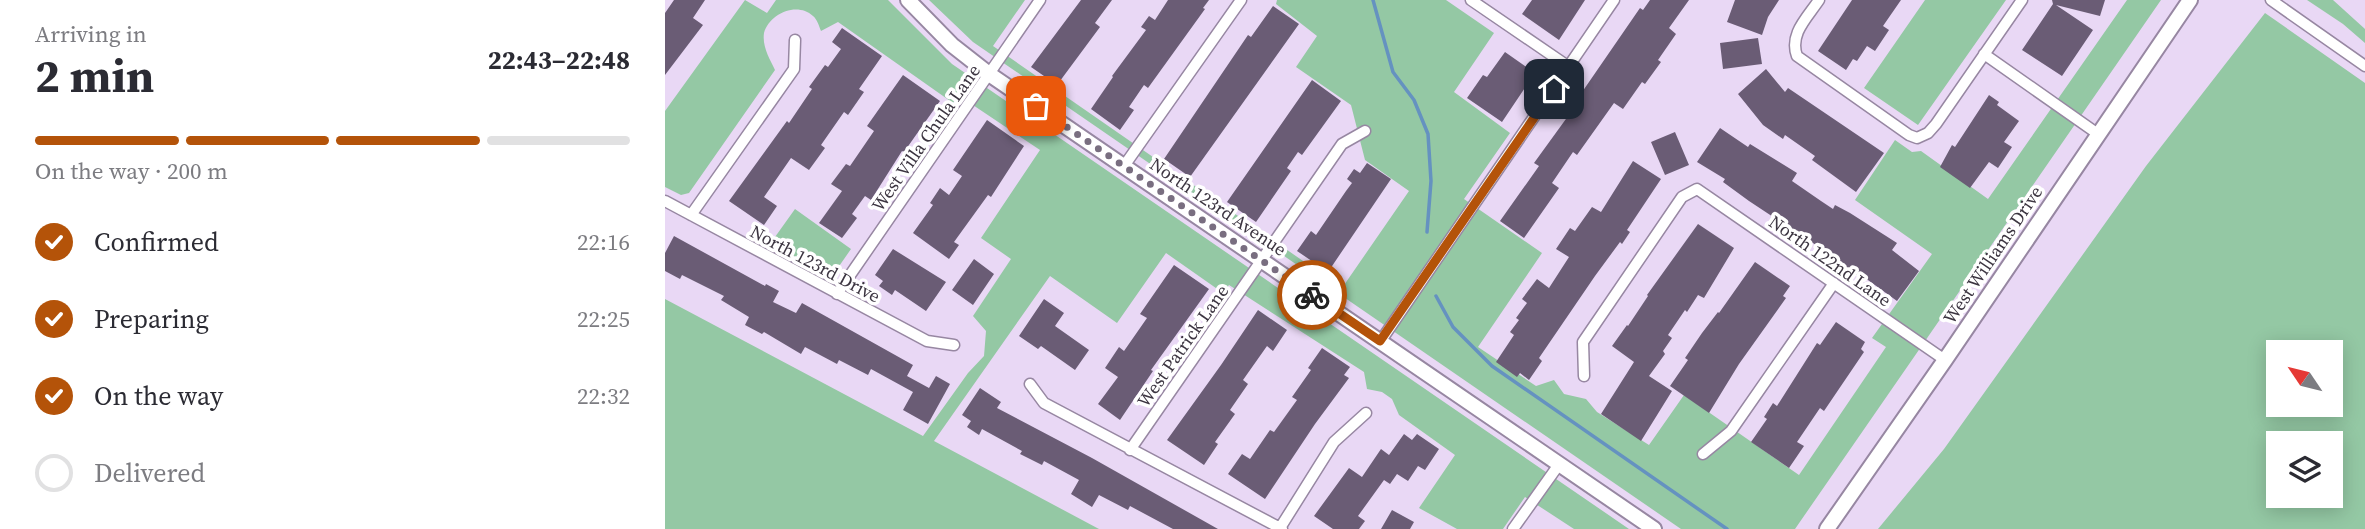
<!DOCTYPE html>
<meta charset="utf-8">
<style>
body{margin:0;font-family:"Source Serif 4",serif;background:#f2f2f3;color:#2b2b33;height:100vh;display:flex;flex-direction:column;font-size:26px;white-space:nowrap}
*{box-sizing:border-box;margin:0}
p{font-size:23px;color:#7c7c81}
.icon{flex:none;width:38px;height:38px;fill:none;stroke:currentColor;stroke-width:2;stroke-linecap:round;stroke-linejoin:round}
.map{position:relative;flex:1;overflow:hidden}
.sheet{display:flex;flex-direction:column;background:#fff;width:665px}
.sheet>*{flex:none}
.needle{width:46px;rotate:305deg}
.controls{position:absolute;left:1601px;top:340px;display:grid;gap:14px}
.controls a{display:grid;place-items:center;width:77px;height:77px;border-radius:0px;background:#fff;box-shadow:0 4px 18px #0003;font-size:35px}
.pin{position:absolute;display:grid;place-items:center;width:60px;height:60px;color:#fff;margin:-30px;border-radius:14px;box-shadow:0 4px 10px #0006}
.courier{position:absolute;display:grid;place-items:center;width:70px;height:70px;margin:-35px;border:5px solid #b45309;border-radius:50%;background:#fff;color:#222;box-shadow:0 2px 9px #0007}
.headline em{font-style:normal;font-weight:700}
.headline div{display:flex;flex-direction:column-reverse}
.headline{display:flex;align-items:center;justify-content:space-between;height:119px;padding:0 35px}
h1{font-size:46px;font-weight:700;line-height:52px}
.bar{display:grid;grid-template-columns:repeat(4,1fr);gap:10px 7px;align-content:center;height:84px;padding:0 35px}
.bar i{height:9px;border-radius:5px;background:#e1e1e2}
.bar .on{background:#b45309}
.bar p{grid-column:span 4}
ol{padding:0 35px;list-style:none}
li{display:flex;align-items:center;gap:21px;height:77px}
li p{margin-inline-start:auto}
li .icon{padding:7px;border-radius:50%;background:#b45309;color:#fff;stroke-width:4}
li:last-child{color:#7c7c81}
li i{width:38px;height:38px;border:4px solid #e1e1e2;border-radius:50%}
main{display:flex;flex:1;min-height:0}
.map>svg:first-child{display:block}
.green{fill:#94c8a4;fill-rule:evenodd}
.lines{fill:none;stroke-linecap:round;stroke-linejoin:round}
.stream{stroke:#6592c0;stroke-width:3.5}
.building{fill:#6a5c75}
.street-casing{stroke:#9787a2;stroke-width:13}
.secondary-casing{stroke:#9787a2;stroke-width:18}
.street{stroke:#fff;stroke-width:10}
.secondary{stroke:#fff;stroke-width:14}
.done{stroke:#796e80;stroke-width:7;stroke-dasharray:0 12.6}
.route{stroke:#b45309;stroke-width:9}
.labels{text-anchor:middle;stroke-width:7;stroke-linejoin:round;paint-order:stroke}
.street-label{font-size:18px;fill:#3c3541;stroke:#fff}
</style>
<main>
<section class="sheet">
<div class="headline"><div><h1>2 min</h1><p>Arriving in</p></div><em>22:43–22:48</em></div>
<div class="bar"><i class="on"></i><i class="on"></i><i class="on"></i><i></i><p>On the way · 200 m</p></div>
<ol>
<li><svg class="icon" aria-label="check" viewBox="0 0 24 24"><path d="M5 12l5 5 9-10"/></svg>Confirmed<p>22:16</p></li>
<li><svg class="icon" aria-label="check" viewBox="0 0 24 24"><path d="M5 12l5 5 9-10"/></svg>Preparing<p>22:25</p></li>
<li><svg class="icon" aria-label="check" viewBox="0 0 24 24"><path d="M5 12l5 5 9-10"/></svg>On the way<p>22:32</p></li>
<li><i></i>Delivered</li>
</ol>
</section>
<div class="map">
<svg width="1700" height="529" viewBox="0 0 1700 529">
<rect width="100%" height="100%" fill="#e9d8f5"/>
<!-- green -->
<path class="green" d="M80,0L102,13L111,0H223L287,64L964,529H909L860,497L838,529H792L754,508L790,455L734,415L727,399L717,392L702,389L699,372L564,285L558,293L501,253L452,323L385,276L269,441L434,529H0V299L258,436L303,373L319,356L321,331L308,316L346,259L316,238L375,150L293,95L288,103L173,22L156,31C154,26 152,19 148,16C132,1 104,14 99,33C97,47 105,59 110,70L24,193L16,195L0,187V111Z
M264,0H360L328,46L677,288L744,191L700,160L686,105L631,67L652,36L611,4L612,0H781L829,33L789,92L845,133L799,199L877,253L813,347L871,386L889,380L899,394L921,399L932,412L984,445L1019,395L1134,475L1221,347L1207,338L1267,254L1190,200L1230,140L1247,152L1256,151L1323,199L1462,0H1496L1130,529H1016L308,42Z
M1260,0H1341L1253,125L1199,88Z
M1642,0H1668L1700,29V43L1678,24Z
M1600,13L1700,83V529H1213L1279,449L1481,166ZM1614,352H1666V404H1614ZM1614,443H1666V495H1614Z
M130,209L186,249L170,272L164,274L105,244Z"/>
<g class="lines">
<!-- stream -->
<path class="stream" d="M708,0L728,72L749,100L763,134L766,181L762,232
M771,296L788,327L827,366L1062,529"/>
</g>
<!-- building -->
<path class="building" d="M9,0H40L28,18L38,25L0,75V13Z
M416,0H447L430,23L435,27L392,85L366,67Z
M503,0H544L538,8L540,9L483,88L479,85L464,107L469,110L455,130L426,109L448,77L447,76L481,30L476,27L484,16L490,20Z
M867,0H920L894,40L857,14Z
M985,0H1024L1004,28L1011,34L993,60L996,62L980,84L977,82L958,109L949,103L912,155L908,152L887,183L894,188L859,238L835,221L874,166L869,163L906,112L904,111L975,8L978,10Z
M1070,0H1114L1103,17L1097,35L1062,22Z
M1187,0H1236L1218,26L1224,30L1210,51L1202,46L1192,61L1188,59L1181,70L1153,51Z
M1387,0H1440L1435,16L1391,5L1428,30L1397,76L1357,50L1388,4Z
M608,6L634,24L525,177L499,159L583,35L586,37Z
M177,28L217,56L194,89L199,92L183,115L179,112L156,145L160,148L144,170L126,158L99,197L112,206L99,225L64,201L122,121L124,123L147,89L144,87L160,65L163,67L176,49L167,42Z
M1093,38L1097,64L1058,69L1055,43Z
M840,52L870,73L837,122L802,98L818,75L822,77Z
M1101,69L1120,92L1123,88L1219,153L1191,192L1147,160L1150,156L1120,135L1118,139L1098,125L1073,94Z
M238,75L275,101L239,152L237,151L206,200L200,196L187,214L192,218L177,238L154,223L177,191L166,184L181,164L185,166L209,131L202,126Z
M647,80L676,101L637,155L633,152L622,168L626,171L591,222L562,202Z
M1324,95L1334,102L1332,105L1354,121L1339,142L1347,147L1333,168L1324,162L1305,188L1275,167L1287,145L1290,147Z
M322,120L359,146L326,197L323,195L289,242L294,245L284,259L248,233L268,205L265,203L275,188L284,195L297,176L288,170Z
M1055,128L1083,147L1085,144L1132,173L1127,181L1156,201L1168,209L1170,205L1185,213L1232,243L1227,250L1254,271L1232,301L1196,275L1195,277L1158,253L1160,251L1084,201L1058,182L1060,179L1032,162Z
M1010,132L1024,165L1000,175L986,142Z
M968,161L996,179L962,230L965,232L957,244L955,242L930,276L874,358L877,361L864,380L855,373L852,377L831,362L849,335L845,332L854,320L851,318L862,303L857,299L872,279L884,288L904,257L891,249L905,228L910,231L927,207L936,212Z
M702,163L726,179L663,272L632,251L646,231L651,235L681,191L687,183L682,179L689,169L695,173Z
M1033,224L1069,248L1039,298L1033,295L1022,312L1020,310L1003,335L1007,338L998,351L1000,354L984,376L1007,391L976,441L936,414L969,362L947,346L962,325L963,326L983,296L982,295Z
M9,236L100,286L101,284L114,291L108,302L131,313L137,303L248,365L242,376L264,388L271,376L285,384L263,424L238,410L248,392L206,369L203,375L174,360L172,364L140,347L136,354L99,332L97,334L80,325L84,317L56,300L59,296L17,275L15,279L0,271V253Z
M228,249L281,282L261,311L230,290L227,295L214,286L218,281L210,275Z
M309,259L329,274L308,305L287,290Z
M1090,262L1125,286L1118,296L1121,298L1074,364L1044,413L1005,386L1023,360L1020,358L1037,333L1053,312L1054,313Z
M509,265L544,289L486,370L488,371L455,420L433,404L453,377L440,368L454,347L459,351L482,318L475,314Z
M379,299L399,313L390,326L424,350L410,370L376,346L373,349L354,336Z
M593,310L622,330L608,351L602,346L578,380L583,384L565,410L570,414L550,442L553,444L539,465L502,440L556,365Z
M1171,322L1200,342L1196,349L1199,352L1159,411L1155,408L1132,442L1139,446L1124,468L1086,442L1102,419L1099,417L1108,403L1112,406L1152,343L1155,345Z
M657,348L685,367L679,375L684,378L650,424L600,499L563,474L577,454L585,459L605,430L609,432L632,400L627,397L646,370L643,368Z
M315,388L336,402L332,408L427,458L553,529H508L465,506L463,510L434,495L427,507L406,494L414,480L379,461L377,465L355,454L357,451L317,429L314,435L302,427L306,421L297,415Z
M739,434L747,440L752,434L774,449L760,470L753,466L743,481L732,474L725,484L719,480L693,516L700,521L694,529H668L649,516L684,468L697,477L716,449L724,455Z
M727,510L749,522L745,529H716Z"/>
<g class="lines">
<defs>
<path id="street" d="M806,0L904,67
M1154,0C1142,18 1124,34 1132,56L1244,135L1252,138L1263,133L1271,124L1357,0
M1606,0L1700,66
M1319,54L1433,134
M459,166L576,0
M0,201L262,341L289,345
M26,215L129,69L130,40
M172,294L375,0
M715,342L949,0
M919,376L918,342L1017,197L1032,189L1280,360
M365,384L379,403L617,529
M465,450L677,144L700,131
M1038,454L1066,431L1169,283
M615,528L669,442L701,413
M848,529L895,463"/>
<path id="secondary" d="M243,0L287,45L324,74L989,529
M1162,529L1280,360L1525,0"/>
</defs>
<!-- street casing -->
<use href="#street" class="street-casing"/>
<!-- secondary casing -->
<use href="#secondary" class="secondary-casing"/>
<!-- street -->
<use href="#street" class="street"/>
<!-- secondary -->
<use href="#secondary" class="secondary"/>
</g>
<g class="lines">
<!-- done -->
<path class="done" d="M371,106L647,295"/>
<!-- route -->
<path class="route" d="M647,295L715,341L889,89"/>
</g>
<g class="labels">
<!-- street labels -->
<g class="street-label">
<text transform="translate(261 138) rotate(-55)" y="6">West Villa Chula Lane</text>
<text transform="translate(553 207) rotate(34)" y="6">North 123rd Avenue</text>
<text transform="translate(1328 255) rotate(-56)" y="6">West Williams Drive</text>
<text transform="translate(1165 261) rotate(35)" y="6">North 122nd Lane</text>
<text transform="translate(150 264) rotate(28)" y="6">North 123rd Drive</text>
<text transform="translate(518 346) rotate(-55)" y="6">West Patrick Lane</text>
</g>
</g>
</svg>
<div class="controls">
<a><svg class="needle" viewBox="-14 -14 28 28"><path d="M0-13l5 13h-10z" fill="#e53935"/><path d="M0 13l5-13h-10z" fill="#7c7c81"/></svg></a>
<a><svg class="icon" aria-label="layers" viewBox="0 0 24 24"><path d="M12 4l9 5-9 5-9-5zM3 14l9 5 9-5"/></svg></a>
</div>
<div class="pin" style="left:371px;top:106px;background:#ea580c"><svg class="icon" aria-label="bag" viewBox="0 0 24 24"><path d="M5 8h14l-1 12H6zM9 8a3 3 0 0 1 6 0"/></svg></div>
<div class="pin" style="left:889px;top:89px;background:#1f2937"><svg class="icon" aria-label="home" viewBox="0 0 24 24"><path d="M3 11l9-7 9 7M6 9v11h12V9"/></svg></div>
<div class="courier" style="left:647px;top:295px"><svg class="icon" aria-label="bike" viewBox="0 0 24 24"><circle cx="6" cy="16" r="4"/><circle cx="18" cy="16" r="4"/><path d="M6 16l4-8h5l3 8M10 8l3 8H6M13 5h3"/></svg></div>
</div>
</main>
